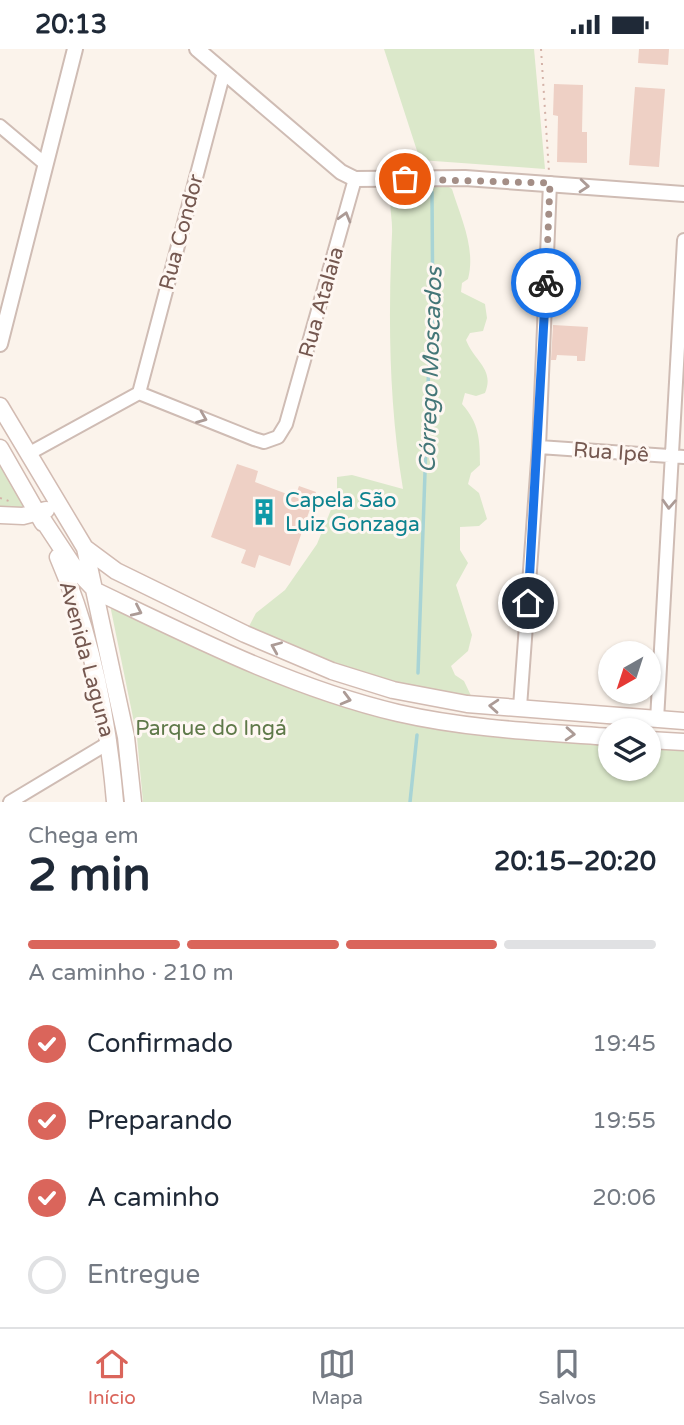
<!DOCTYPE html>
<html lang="pt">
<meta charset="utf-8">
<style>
body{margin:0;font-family:"Varela Round",sans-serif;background:#f6f6f7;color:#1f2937;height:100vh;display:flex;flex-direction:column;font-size:26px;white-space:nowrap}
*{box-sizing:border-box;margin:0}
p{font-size:23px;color:#747a83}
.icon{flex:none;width:38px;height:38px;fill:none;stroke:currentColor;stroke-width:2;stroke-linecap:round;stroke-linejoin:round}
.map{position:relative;height:753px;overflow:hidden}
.panel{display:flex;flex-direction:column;background:#fff;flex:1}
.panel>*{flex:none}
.needle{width:46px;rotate:219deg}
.buttons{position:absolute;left:598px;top:592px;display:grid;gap:14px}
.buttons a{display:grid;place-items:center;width:63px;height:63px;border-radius:50%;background:#fff;box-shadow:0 2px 5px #0004;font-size:35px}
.pin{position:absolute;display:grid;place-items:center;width:60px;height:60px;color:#fff;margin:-30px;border:4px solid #fff;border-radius:50%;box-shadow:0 2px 7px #0007}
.courier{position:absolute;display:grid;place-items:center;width:70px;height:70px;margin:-35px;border:5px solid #1a73e8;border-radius:50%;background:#fff;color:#222;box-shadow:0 2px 9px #0007}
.overview em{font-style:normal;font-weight:700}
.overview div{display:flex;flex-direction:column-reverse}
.overview{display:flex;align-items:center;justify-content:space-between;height:119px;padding:0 28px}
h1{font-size:46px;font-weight:700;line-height:52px}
.bar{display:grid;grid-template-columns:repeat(4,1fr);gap:10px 7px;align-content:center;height:84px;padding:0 28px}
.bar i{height:9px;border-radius:5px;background:#e0e1e3}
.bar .selected{background:#da655b}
.bar p{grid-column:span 4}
ol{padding:0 28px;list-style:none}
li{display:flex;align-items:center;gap:21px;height:77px}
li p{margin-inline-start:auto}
li .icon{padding:7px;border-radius:50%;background:#da655b;color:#fff;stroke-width:4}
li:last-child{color:#747a83}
li i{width:38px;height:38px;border:4px solid #e0e1e3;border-radius:50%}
.status{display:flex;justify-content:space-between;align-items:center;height:49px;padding:0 35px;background:#fff;direction:ltr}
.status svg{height:19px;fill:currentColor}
.dock{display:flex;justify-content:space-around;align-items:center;height:98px;border-top:2px solid #e0e1e3;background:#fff;font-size:19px;color:#747a83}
.dock a{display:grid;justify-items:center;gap:4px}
.dock .selected{color:#da655b}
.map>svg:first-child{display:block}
.green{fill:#dbe8ca}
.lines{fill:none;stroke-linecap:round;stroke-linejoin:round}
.stream{stroke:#a8d4d5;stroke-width:3.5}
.building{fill:#eed0c5}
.minor-casing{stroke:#cfbcb4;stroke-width:16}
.tertiary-casing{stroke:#cfbcb4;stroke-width:18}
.secondary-casing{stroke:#d2bbb2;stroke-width:19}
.path{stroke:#d4b2a8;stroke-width:2;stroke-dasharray:2 5;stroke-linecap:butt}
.minor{stroke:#fff;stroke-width:12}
.tertiary{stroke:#fff;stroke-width:14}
.secondary{stroke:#fff;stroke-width:16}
.oneway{stroke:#ac9b96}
.done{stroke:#a48e86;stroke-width:7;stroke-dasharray:0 12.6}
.route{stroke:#1a73e8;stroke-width:9}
.labels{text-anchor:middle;stroke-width:6;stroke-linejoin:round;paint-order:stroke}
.street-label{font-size:21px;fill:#755850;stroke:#fef7f2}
.culture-label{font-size:21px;fill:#0d838f;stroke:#fef7f2;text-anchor:start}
.park-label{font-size:21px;fill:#5e7949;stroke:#fef7f2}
.water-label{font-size:23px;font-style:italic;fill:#447778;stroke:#fef7f2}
</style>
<div class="status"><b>20:13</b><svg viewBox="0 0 49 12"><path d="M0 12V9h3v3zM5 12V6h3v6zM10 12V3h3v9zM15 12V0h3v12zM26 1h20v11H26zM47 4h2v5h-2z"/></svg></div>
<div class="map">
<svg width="684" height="753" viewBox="0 0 684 753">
<rect width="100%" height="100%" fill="#fbf3eb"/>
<!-- green -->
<path class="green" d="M384,0H534L545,120L420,111Z
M404,135L446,136L452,140C461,169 476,200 468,230L462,234L461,243L485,255L487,269L483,282L470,284L466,291C474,312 495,320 485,344L476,347L465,344L462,355C479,374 480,390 480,416L471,424L468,435L479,444L487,470L479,477L460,478V501L468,514L456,536L472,586L468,602L451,617L455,626L464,632L475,655L393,640L246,583L256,564L285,541L317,495L337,446V428L352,426L403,440C389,355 388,270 392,185C393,168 387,153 393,137Z
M0,399L39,465L0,466Z
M110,556L398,666L611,689V719H649V692L684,695V753H143L137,688Z"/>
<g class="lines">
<!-- stream -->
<path class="stream" d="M418,624L429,309L433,291L432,143
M410,753L417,686"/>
</g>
<!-- building -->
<path class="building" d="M639,0H669L668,16L638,14Z
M554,35L583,36L582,83H587V114L557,113L558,67L553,66Z
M635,38L665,40L659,118L629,116Z
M553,276L588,278L585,312H577V307L557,306L556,311H551Z
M237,415L258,422L255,433L295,448L299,437L316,443L290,517L259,506L255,519L241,514L246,501L211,488Z"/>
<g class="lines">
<defs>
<path id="minor" d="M0,77L44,114
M139,344L254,390L264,393L278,388L286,375L355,130
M139,344L224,23
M539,398L684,408
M28,405L139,344
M520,658L539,398L550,134
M657,671L684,191
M10,753L110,693"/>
<path id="tertiary" d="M197,0L341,123L355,130L465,129L684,145
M0,295L75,0"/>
<path id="secondary" d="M0,357L85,499L126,688L133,753
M0,399L43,474
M39,465L76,521L96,542C194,589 292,639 398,664C467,680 540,683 611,688
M0,466L23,467L46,461
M85,499L116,522L245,585L332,622L393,641L467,655L684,672
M58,508C91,584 108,670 115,753
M649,691L684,693"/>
</defs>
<!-- minor casing -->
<use href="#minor" class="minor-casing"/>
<!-- tertiary casing -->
<use href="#tertiary" class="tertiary-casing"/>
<!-- secondary casing -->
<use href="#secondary" class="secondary-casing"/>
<!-- path -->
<path class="path" d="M541,0L549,123
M0,449L9,452"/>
<!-- minor -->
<use href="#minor" class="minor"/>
<!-- tertiary -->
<use href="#tertiary" class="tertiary"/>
<!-- secondary -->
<use href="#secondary" class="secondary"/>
</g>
<!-- one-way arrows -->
<defs><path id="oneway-chevron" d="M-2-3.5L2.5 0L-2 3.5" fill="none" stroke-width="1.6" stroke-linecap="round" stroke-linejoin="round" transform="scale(1.75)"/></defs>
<g class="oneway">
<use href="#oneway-chevron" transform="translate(584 137) rotate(5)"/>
<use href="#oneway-chevron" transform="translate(345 168) rotate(-74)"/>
<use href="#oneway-chevron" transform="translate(202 369) rotate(22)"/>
<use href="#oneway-chevron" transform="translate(669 455) rotate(93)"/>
<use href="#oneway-chevron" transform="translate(137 562) rotate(25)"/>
<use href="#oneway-chevron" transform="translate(276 598) rotate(-157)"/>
<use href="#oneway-chevron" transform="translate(346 650) rotate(15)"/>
<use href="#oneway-chevron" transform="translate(494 657) rotate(-176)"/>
<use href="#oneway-chevron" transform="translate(570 685) rotate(4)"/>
</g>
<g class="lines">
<!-- done -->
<path class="done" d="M405,130L550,134L546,234"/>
<!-- route -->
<path class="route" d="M528,554L546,234"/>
</g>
<!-- icons -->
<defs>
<symbol id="building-bare" viewBox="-9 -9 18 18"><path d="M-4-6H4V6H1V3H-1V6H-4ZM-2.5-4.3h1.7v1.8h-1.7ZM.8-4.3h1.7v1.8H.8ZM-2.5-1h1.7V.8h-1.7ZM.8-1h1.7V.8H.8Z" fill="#0f9aa8" stroke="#fef7f2" stroke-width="2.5" paint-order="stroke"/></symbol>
</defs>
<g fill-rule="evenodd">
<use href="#building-bare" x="245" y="444" width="38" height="38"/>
</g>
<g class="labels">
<!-- street labels -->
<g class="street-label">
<text transform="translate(181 183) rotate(-75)" y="7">Rua Condor</text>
<text transform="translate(321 253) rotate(-74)" y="7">Rua Atalaia</text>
<text transform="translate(611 403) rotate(4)" y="7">Rua Ipê</text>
<text transform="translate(87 610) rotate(75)" y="7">Avenida Laguna</text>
</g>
<!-- culture labels -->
<g class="culture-label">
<text x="285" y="458">Capela São<tspan x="285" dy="24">Luiz Gonzaga</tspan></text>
</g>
<!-- park labels -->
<g class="park-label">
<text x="211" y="686">Parque do Ingá</text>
</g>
<!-- water labels -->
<g class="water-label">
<text transform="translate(430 321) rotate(-88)" y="8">Córrego Moscados</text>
</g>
</g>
</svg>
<div class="buttons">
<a><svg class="needle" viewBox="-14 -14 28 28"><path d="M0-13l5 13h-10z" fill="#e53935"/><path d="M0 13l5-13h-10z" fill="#747a83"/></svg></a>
<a><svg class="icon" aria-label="layers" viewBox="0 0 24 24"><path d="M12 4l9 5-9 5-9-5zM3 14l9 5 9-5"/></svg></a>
</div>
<div class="pin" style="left:405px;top:130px;background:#ea580c"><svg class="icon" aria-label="bag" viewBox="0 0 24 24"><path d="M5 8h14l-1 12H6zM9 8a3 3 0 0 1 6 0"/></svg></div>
<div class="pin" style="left:528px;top:554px;background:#1f2937"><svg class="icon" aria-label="home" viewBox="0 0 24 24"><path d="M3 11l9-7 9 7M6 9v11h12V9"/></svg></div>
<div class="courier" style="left:546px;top:234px"><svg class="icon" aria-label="bike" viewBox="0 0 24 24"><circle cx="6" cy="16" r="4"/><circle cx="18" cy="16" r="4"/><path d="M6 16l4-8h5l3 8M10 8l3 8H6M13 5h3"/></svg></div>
</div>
<section class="panel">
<div class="overview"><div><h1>2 min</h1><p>Chega em</p></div><em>20:15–20:20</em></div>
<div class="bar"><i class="selected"></i><i class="selected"></i><i class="selected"></i><i></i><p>A caminho · 210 m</p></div>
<ol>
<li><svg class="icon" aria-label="check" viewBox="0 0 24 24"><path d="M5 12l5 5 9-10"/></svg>Confirmado<p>19:45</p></li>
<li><svg class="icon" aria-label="check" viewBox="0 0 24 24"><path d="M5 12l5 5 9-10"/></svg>Preparando<p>19:55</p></li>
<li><svg class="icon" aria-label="check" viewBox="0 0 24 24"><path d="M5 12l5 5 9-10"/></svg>A caminho<p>20:06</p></li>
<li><i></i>Entregue</li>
</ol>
</section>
<nav class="dock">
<a class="selected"><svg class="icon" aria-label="home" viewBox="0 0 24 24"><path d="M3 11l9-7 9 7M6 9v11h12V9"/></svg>Início</a>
<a><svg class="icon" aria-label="map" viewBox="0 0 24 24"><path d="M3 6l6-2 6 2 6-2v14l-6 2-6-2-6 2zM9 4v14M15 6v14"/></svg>Mapa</a>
<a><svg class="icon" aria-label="saved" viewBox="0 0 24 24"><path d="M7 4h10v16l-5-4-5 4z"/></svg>Salvos</a>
</nav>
